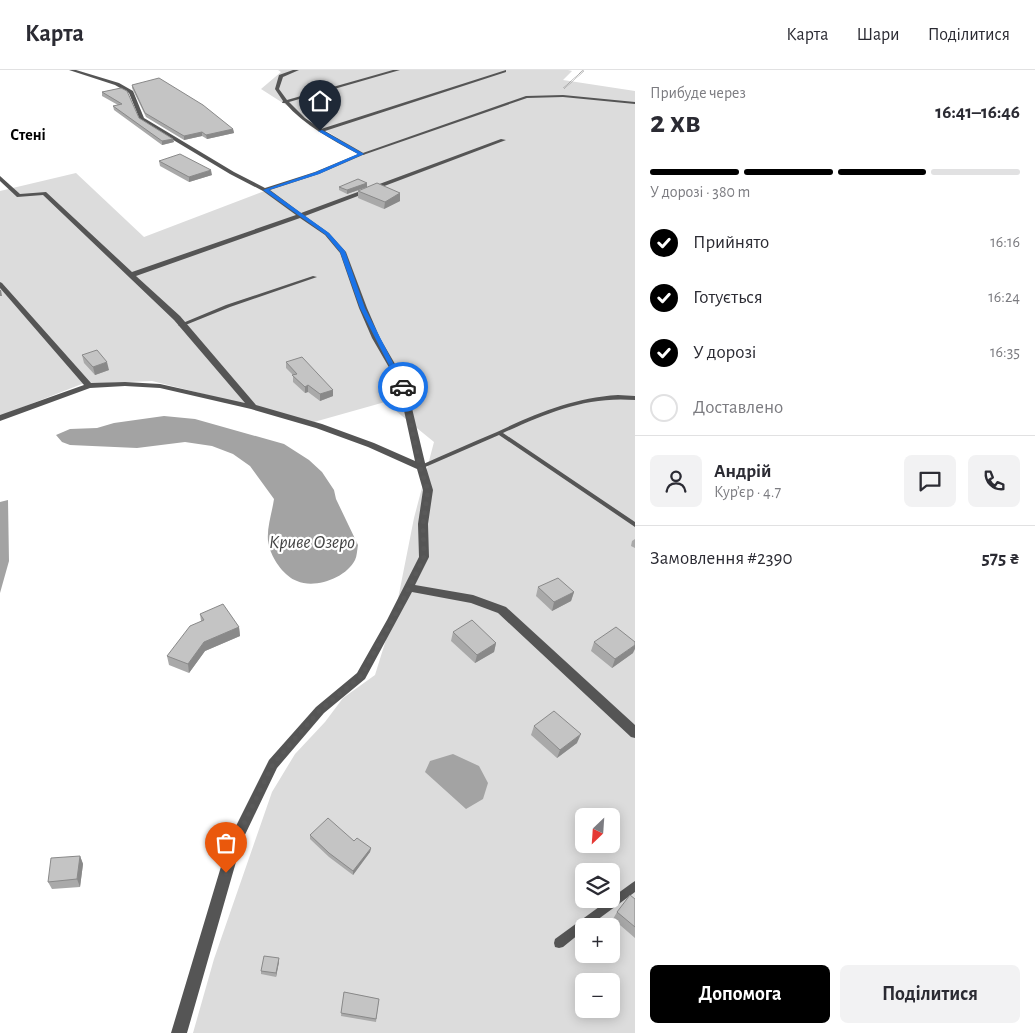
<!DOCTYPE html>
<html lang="uk">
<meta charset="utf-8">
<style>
body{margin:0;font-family:"Alegreya Sans",sans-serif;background:#f2f2f3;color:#2b2b33;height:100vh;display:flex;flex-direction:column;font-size:19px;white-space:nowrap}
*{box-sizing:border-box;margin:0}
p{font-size:16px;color:#7c7c81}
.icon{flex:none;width:28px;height:28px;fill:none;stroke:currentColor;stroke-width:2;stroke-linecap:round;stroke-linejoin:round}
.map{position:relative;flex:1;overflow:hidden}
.drawer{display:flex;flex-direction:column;background:#fff;width:400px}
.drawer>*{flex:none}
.needle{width:32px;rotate:205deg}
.controls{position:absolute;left:575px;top:738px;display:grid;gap:10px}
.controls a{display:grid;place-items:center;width:45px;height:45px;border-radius:8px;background:#fff;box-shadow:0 2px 12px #0003;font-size:25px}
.pin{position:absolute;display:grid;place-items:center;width:42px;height:42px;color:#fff;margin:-51px -21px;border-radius:50% 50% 50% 0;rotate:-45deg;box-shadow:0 0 5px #0007}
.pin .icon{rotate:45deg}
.courier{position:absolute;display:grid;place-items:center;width:50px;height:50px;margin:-25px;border:4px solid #1a73e8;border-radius:50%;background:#fff;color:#222;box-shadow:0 1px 6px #0007}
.head em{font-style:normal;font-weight:600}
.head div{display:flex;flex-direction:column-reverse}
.head{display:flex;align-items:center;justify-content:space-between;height:85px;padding:0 15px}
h1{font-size:32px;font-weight:600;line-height:38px}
.bar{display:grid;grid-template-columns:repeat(4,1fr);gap:8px 5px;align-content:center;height:60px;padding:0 15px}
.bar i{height:6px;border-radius:4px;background:#e1e1e2}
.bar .on{background:#000}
.bar p{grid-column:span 4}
.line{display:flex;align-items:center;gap:12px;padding:0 15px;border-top:1px solid #e1e1e2}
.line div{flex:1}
.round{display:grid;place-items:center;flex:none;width:52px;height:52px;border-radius:8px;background:#f2f2f3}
ol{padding:0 15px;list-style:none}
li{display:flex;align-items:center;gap:15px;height:55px}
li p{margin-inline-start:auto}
li .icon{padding:5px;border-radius:50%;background:#000;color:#fff;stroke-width:4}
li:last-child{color:#7c7c81}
li i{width:28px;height:28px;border:2px solid #e1e1e2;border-radius:50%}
.action{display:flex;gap:10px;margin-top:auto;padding:10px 15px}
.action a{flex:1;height:58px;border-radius:8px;background:#000;color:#fff;font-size:20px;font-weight:600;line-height:58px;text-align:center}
.action a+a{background:#f2f2f3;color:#2b2b33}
header{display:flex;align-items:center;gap:30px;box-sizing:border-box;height:70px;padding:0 25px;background:#fff;border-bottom:1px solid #e1e1e2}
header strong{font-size:24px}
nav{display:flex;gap:28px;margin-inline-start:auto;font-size:18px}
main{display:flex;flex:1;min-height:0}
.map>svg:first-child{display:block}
.green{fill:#dcdcdc;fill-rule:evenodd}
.water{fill:#a3a3a3}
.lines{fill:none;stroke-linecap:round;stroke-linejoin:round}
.path{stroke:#777;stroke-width:2;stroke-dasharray:0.5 1;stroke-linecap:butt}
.lane{fill:#555;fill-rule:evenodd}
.street{fill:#555;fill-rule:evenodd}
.wall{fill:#a9a9a9}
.shaded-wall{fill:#898989}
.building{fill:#c4c4c4;stroke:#898989}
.route{fill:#1a73e8}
.done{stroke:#595959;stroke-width:5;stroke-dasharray:0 9}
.labels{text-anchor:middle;stroke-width:4.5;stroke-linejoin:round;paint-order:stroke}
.far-quarter-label{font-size:16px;font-weight:bold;fill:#000;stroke:#fff}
.water-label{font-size:19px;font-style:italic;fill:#444;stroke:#fff}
</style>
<header>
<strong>Карта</strong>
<nav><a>Карта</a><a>Шари</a><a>Поділитися</a></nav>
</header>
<main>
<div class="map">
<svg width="635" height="963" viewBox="0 0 635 963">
<rect width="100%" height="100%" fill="#fff"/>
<!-- green -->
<path class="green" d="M278,0H568L572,1L563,10L635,21V963H193L214,889L272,722L295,684L325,652L343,628L375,605L397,534L414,448L434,372L385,332L314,352L152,311L82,314L0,346V121L76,103L144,167L359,85L358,81L261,19L281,2ZM584,746H611V774H584ZM584,801H611V829H584ZM584,856H611V884H584ZM584,911H611V939H584Z"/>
<!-- water -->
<path class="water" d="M164,346L195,349L284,374L309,390L322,402L334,420L336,429L358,475C357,480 357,486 355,490C346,508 315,519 297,511C285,507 273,490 270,479C264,465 272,444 274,429L250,396L233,384L212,376L185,372L137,378L70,375L62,372L56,365L70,359L97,358L114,353Z
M8,430L9,491L0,523V432Z
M453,684L479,696L488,713L483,729L466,739L425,702L430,691Z"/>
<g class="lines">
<!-- path -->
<path class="path" d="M564,18L584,0"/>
<!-- lane -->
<path class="lane" d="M563,25L635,32V34L563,27L527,28L363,85L360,84L526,26Z
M313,206L317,207L230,237L183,256L181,257L178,255L226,235Z
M618,325L635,326V330C586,326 547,343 503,363L635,452V457L499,365L423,398H419L418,397L419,396C445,384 471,373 497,362C537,343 573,328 618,325Z
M635,811V822L589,856H584V860L563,877L559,878L555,877L554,873L555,869L632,813Z"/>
<!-- street -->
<path class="street" d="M69,0H76L119,13L133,21L144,48L234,102L265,118L315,102L358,84C331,69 305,56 285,33H282L283,31L275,19L279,5L293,0H299L283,7L279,19L287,30L393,0H400L289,32L305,48L321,59L506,0V2L325,61L365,84L319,104L270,120L301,143L501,69L506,70L305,146L329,163L346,182L367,238L380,268L406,313L426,397L433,420L428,454L429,487L415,515L473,525L506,537L635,655V668L631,667L498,543L471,533L412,522L365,609L324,643L277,698L242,771L187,963H171L229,770L269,690L316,637L357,603L387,550L419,487L418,454L423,420L417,399L368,377L316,358L251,339L160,318L125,316L90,318L0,351V345L84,315L0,218V212L2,213L91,313L125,312L160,314L245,333L174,250L43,125L17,127L0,111V106L20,124L46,122L132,202L296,145L263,121L230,104L140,50L129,23L115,15ZM300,148L325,165L340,183L359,238L372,268L398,313L415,391L374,373L322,354L256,335L180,246L136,206Z"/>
</g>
<!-- wall -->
<path class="wall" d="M132,15L233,59L234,63L207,69L202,66L184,70L146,47L132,18Z
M121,18L139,48L173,69L174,72L162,75L114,40L113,36L118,35L102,26V22Z
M159,91L212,105L189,112L160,96Z
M367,113V117L347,124L339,120V117Z
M358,121L400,123V131L384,139L358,128Z
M82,285L109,300L95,305L84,293Z
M286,292L333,320V326L320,331L308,322L305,323L293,312V305L286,298Z
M635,469V478L631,476L632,471Z
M538,517L574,522L571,531L552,541L536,526Z
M200,544L239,557L240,566L205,581L189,603L169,595L167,586L201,551Z
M453,562L496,573L494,582L475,593L451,571Z
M594,572L633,583L612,598L591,581Z
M534,656L577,673L557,688L531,665Z
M310,765L354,771L371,778L370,782L353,805L329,787L310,769Z
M80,786L83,794L80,817L52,819L48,812Z
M635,829V868L613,849L617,842Z
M279,888V892L276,907L261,904V901Z
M344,922L379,929L376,952L341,946Z"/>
<!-- shaded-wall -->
<path class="shaded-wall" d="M233,59L234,63L207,69L206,65Z
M202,62V66L184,70V66Z
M173,69L174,72L162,75V71Z
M211,100L212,105L189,112V107Z
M367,113V117L347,124V120Z
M400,123V131L384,139L385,132Z
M0,220H1L2,226H0Z
M107,292L109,300L95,305L93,297Z
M308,315V322L305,323V317Z
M333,320V326L320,331V324Z
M574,522L571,531L552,541L554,532Z
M239,557L240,566L205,581L189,603L188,594L204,572Z
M496,573L494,582L475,593L477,585Z
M635,575V579L633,583L612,598L615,589Z
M581,664L577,673L557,688L560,680Z
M371,778L370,782L353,805V801Z
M80,786L83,794L80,817L77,809Z
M279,888V892L276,907V903Z"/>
<!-- building -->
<path class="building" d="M159,8L203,35L233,59L206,65L202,62L184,66L145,43L132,15Z
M121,18L127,21L139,48L173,69L162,71L113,36L122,34L102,22Z
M180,84L211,100L189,107L159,91Z
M358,109L367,113L347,120L339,117Z
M377,113L400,123L385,132L358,121Z
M97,280L107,292L93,297L82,285Z
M302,287L333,320L320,324L308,315L305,317L292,305L297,304L286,292Z
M558,508L574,522L554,532L538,517Z
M223,534L239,557L204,572L188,594L167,586L190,556L204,550L200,544Z
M472,550L496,573L477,585L453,562Z
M616,557L635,572V575L615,589L594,572Z
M554,641L581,664L560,680L534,656Z
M328,748L354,771L357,768L371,778L353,801L329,783L310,765Z
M80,786L77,809L48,812L51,788Z
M630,825L635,829V857L617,842Z
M264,886L279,888L276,903L261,901Z
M344,922L379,929L376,949L341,943Z"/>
<!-- route -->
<path class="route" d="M322,60L364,84L319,104L269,120L329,163L345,181L365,238L406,318L400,317L360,238L340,182L326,165L263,120L316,102L358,84L318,61Z"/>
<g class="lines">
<!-- done -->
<path class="done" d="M226,803L236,770L273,694L320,640L361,606L401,534L424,487L423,454L428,420L420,397L403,317"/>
</g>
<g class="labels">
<!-- far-quarter labels -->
<g class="far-quarter-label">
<text x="28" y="70">Стені</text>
</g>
<!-- water labels -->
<g class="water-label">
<text x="312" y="478">Криве Озеро</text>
</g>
</g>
</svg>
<div class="controls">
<a><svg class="needle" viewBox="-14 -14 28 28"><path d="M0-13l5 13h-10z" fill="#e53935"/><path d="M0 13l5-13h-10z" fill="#7c7c81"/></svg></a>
<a><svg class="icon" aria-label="layers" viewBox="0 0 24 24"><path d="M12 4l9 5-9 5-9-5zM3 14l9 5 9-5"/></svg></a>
<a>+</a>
<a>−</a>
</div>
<div class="pin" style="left:226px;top:803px;background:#ea580c"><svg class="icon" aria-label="bag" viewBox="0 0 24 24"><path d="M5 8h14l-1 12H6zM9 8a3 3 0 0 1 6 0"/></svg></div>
<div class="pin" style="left:320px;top:61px;background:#1f2937"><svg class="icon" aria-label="home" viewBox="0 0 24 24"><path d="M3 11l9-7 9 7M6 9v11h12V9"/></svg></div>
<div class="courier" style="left:403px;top:317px"><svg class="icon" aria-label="car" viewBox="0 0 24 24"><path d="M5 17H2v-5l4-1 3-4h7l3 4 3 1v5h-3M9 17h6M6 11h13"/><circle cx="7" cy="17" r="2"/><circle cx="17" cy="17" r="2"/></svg></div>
</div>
<section class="drawer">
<div class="head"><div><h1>2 хв</h1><p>Прибуде через</p></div><em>16:41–16:46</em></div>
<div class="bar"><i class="on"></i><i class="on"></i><i class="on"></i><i></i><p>У дорозі · 380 m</p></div>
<ol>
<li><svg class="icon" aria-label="check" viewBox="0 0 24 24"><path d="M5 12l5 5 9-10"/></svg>Прийнято<p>16:16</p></li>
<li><svg class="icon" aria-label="check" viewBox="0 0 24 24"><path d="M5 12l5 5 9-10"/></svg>Готується<p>16:24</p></li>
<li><svg class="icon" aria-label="check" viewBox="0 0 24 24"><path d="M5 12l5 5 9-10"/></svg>У дорозі<p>16:35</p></li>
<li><i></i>Доставлено</li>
</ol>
<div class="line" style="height:90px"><a class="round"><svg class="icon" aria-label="person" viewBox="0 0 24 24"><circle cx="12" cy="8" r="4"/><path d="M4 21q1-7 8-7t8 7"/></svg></a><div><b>Андрій</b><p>Кур’єр · 4.7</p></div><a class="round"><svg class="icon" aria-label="chat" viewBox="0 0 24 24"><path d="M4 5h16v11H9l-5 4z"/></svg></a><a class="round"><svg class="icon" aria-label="phone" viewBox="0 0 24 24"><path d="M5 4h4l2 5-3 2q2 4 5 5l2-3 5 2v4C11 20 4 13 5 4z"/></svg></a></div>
<div class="line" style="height:65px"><div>Замовлення #2390</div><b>575 ₴</b></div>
<div class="action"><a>Допомога</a><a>Поділитися</a></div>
</section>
</main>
